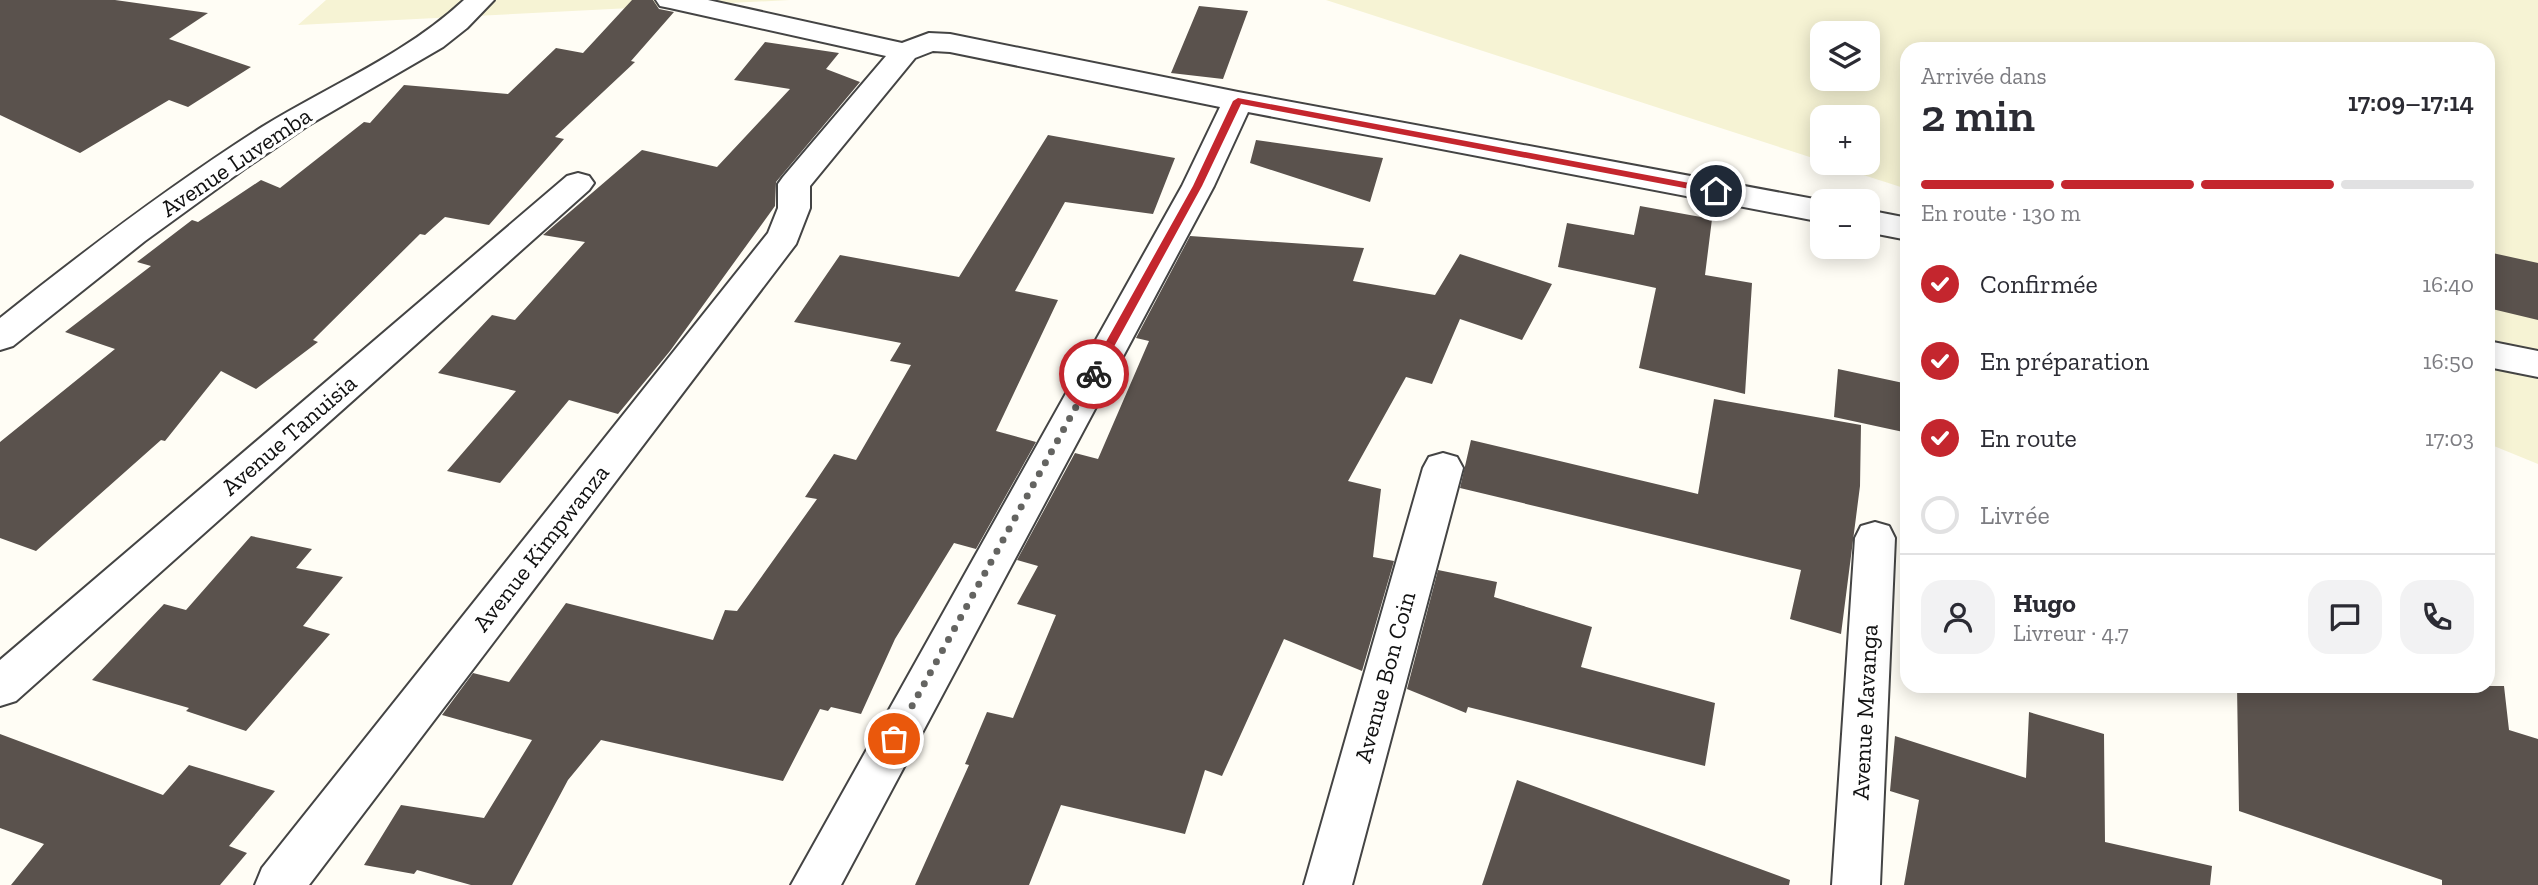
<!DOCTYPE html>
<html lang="fr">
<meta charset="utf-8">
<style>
body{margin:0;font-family:"Zilla Slab",serif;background:#f2f2f3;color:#2b2b33;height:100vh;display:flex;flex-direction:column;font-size:26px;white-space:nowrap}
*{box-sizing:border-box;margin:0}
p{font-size:23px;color:#7c7c81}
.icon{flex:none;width:38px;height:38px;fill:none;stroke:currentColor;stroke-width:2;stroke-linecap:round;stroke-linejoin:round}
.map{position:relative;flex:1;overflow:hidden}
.panel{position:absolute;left:1900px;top:42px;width:595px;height:651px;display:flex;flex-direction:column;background:#fff;border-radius:21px;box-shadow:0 4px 18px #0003}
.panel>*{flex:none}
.buttons{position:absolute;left:1810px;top:21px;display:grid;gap:14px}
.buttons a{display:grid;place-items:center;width:70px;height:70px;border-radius:14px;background:#fff;box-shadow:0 4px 18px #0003;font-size:35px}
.pin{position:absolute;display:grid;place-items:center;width:60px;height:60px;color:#fff;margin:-30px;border:4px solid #fff;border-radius:50%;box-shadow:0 2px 7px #0007}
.courier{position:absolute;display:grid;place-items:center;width:70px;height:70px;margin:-35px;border:5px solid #c4262e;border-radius:50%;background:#fff;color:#222;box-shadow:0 2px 9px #0007}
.summary em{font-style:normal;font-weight:600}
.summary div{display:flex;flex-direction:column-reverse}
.summary{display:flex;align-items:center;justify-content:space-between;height:119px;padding:0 21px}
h1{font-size:46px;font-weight:600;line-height:52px}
.bar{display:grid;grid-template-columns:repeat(4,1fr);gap:10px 7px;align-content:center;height:84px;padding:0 21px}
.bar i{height:9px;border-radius:5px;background:#e1e1e2}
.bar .current{background:#c4262e}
.bar p{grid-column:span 4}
.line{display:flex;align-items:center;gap:18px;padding:0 21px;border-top:2px solid #e1e1e2}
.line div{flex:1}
.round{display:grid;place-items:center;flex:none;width:74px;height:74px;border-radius:21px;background:#f2f2f3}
ol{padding:0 21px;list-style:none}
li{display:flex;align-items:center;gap:21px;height:77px}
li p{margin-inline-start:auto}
li .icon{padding:7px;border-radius:50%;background:#c4262e;color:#fff;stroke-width:4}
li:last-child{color:#7c7c81}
li i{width:38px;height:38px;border:4px solid #e1e1e2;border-radius:50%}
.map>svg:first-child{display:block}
.farmland{fill:#f6f3d4;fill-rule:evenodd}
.building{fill:#5a524d}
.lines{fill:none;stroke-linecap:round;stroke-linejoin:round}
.street-casing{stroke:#444;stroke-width:4}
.street{fill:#fff;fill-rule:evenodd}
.route{fill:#c4262e}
.done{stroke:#646461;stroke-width:7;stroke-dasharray:0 12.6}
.labels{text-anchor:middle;stroke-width:7;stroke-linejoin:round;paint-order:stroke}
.street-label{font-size:24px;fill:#111;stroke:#fff}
</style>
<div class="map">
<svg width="2538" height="885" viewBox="0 0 2538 885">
<rect width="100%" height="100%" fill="#fffdf5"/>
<!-- farmland -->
<path class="farmland" d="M326,0H790L298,25Z
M1326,0H2538V464L2489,444L2488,49H1908L1907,189L1826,163H1867V117H1822V161ZM1822,33H1867V79H1822Z"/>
<!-- building -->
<path class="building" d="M0,0H115L208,13L169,39L251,67L188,107L169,100L80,153L0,115Z
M632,0H653L659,9L674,12L631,61L635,62L555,137L564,139L489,225L445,217L425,235L420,234L313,340L318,342L256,389L221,371L165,441L161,440L36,551L0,538V442L115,349L65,332L151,266L137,262L192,220L198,222L261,180L280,188L364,122L370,123L404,85L508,94L556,48L583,53Z
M1199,6L1248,11L1223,79L1171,73Z
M765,42L839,53L826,69L860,82L776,182L775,206L670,351L618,414L569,400L500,483L447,471L516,391L438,373L492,315L515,320L585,242L543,235L642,150L717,167L790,89L734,80Z
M1048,135L1175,158L1153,214L1065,202L1015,291L1058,300L996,431L1036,442L976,549L954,543L895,639L861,714L831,707L828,711L820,709L783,781L601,740L568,780L512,885H471L417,870L414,874L364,865L401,805L484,818L532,740L442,715L473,673L509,682L566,603L713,640L725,610L737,611L817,499L805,497L834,454L856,460L911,365L890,361L901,343L794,322L840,255L959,277Z
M1256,140L1383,158L1370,202L1250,163Z
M1640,206L1712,219L1705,275L1752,283L1745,394L1639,368L1656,288L1558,267L1567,223L1634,235Z
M1190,236L1364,248L1353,281L1435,295L1460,254L1552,284L1522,340L1460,319L1432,384L1406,377L1348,481L1381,489L1373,557L1394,561L1362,671L1284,639L1222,776L1205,770L1185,834L1061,805L1029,885H915L969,765L965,764L987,712L1013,718L1056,615L1017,604L1038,566L1017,560L1075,453L1098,459L1149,341L1136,338Z
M2488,252L2538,263V320L2488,308Z
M1838,369L1908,384V433L1834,417Z
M1714,399L1861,425L1860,486L1841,634L1790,619L1801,570L1460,488L1471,440L1698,494Z
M251,536L312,549L296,568L343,577L303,626L330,634L246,731L186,711L189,708L92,680L164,604L186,610Z
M1438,570L1497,582L1494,597L1592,627L1581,667L1715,703L1705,766L1468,707L1466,713L1407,689Z
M2237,686H2504L2509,730L2538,739V885H2442V880L2239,811Z
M2029,712L2104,734L2105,842L2212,866L2210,885H1904L1919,800L1890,791L1895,736L2026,778Z
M0,734L163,795L189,765L275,791L229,846L247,853L220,885H11L44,844L0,828Z
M1517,780L1790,880L1789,885H1482Z"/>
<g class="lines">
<defs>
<path id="street" d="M464,0H494L467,28L443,47L307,126L247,167L145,241L13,346L0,350V318C84,251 171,185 262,127C330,85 405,55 464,0Z
M656,0H708L902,43L929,33L950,34L1238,92L1825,201H1822V222L1248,112L1214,186L841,885H791L1182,186L1220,107L950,52L933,51L915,58L810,186V208L796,244L309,885H255L262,868L768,233L778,208V184L783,177L886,56L670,8L660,6Z
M578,173L589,176L594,183L589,190L16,701L0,706V660L567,176Z
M1867,210L1908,218V240L1867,232Z
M2488,341L2538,351V377L2488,367Z
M1443,453L1457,457L1463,468L1352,885H1304L1423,468L1429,457Z
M1875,522L1889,526L1895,538L1880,885H1832L1855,538L1861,526Z"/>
</defs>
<!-- street casing -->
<use href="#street" class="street-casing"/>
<!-- street -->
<use href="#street" class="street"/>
</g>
<!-- route -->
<path class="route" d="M1238,98L1716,188L1720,191L1716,194L1241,104L1202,186L1099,374L1094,378L1090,377L1088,374L1193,186L1233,101Z"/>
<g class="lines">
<!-- done -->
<path class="done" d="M894,739L1094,374"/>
</g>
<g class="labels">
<!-- street labels -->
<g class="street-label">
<text transform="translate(236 162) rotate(-34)" y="8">Avenue Luvemba</text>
<text transform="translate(289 435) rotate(-41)" y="8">Avenue Tanuisia</text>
<text transform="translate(541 548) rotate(-52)" y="8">Avenue Kimpwanza</text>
<text transform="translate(1385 677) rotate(-75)" y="8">Avenue Bon Coin</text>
<text transform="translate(1865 712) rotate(-87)" y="8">Avenue Mavanga</text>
</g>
</g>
</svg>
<div class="buttons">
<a><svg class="icon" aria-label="layers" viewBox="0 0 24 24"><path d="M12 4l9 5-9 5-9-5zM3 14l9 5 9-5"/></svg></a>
<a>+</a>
<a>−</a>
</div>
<div class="pin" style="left:894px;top:739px;background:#ea580c"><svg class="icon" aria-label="bag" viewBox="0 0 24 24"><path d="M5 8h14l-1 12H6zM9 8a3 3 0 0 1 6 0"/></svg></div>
<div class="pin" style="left:1716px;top:191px;background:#1f2937"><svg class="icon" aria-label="home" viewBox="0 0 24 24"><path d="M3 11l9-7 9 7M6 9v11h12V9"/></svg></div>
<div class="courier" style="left:1094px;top:374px"><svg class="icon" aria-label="bike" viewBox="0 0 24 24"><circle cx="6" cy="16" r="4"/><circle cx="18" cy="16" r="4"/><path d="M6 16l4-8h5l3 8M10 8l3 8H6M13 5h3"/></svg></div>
<section class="panel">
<div class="summary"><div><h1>2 min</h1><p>Arrivée dans</p></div><em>17:09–17:14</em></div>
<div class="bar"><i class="current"></i><i class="current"></i><i class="current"></i><i></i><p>En route · 130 m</p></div>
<ol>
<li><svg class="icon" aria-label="check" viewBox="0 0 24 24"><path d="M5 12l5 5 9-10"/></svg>Confirmée<p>16:40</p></li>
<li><svg class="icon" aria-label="check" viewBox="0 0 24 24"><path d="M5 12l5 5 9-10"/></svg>En préparation<p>16:50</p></li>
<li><svg class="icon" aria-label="check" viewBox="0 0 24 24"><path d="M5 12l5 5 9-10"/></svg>En route<p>17:03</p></li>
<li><i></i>Livrée</li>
</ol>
<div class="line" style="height:126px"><a class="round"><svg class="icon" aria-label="person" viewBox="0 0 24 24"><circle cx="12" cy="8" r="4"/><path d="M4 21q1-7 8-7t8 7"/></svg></a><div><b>Hugo</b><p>Livreur · 4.7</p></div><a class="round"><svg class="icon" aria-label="chat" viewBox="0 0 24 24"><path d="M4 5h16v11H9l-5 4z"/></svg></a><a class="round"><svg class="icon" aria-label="phone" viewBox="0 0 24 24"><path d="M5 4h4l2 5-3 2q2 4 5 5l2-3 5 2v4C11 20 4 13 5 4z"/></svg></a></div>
</section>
</div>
